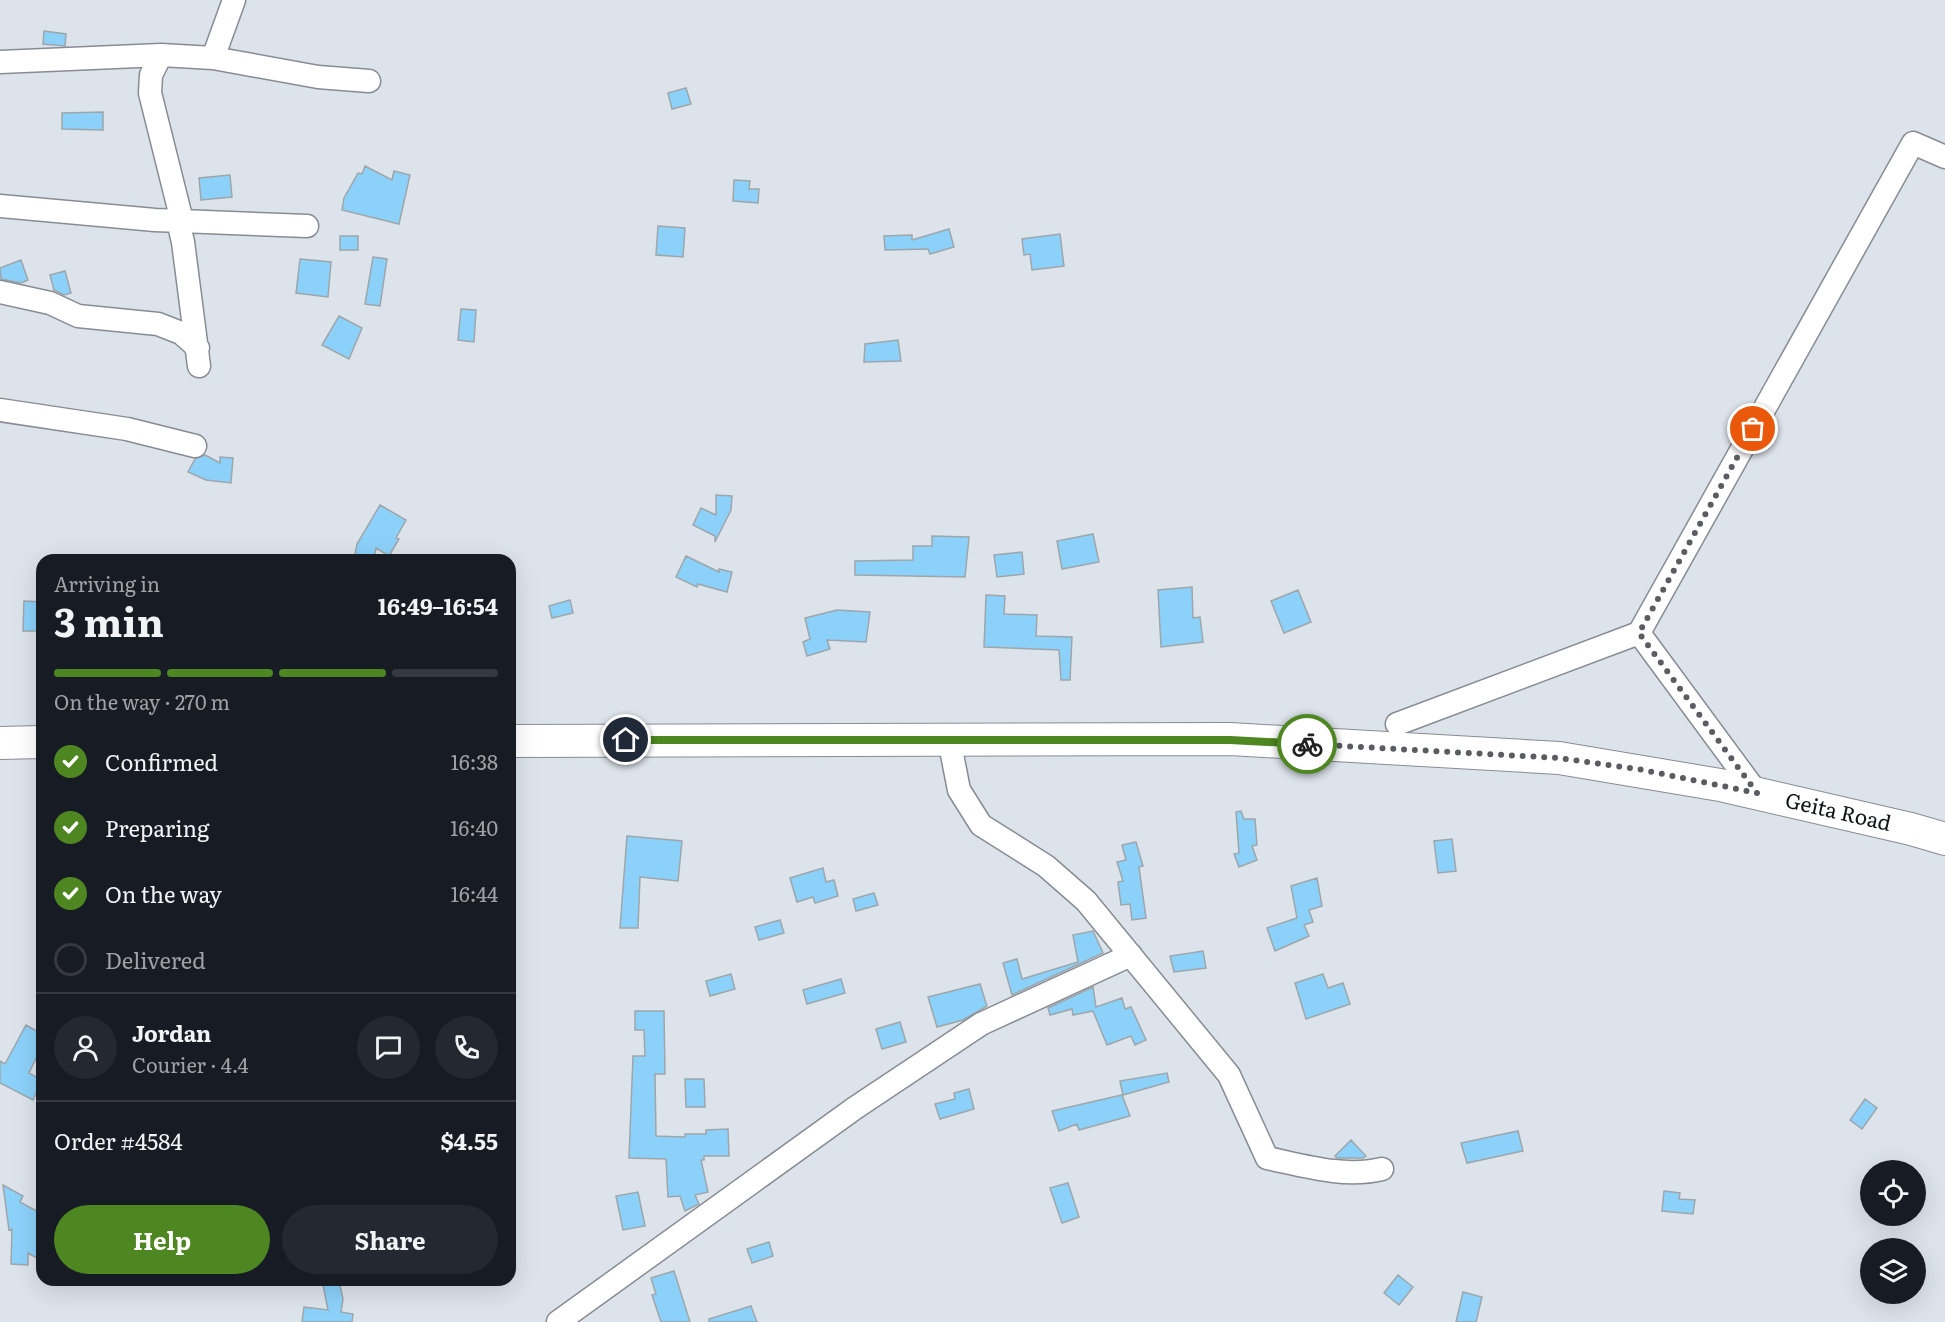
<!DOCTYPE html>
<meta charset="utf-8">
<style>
body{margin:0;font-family:Literata,serif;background:#242831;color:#f1f3f6;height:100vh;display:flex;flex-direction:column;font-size:22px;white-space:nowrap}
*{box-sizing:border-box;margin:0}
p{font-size:20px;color:#9ea1a6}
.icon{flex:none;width:33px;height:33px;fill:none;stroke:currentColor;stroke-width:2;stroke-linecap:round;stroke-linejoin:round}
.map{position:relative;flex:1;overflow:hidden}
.details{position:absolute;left:36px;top:554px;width:480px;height:732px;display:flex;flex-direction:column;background:#171b24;border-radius:18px;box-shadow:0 6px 24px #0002}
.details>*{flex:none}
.controls{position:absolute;left:1860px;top:1160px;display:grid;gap:12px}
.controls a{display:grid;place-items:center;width:66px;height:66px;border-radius:50%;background:#171b24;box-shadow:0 6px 24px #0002;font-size:30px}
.pin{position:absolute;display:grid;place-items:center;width:51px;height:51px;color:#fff;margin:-26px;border:3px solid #fff;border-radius:50%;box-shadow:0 2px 6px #0007}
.courier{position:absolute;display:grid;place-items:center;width:60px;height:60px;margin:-30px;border:4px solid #4e8621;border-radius:50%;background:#fff;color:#222;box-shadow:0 2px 8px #0007}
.headline em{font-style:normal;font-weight:700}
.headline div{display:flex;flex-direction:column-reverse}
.headline{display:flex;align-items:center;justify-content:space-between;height:102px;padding:0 18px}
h1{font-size:39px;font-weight:700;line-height:45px}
.bar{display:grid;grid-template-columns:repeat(4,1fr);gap:9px 6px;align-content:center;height:72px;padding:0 18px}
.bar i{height:8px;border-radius:4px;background:#363941}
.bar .selected{background:#4e8621}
.bar p{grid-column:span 4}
.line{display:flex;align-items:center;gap:15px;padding:0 18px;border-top:2px solid #363941}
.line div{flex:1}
.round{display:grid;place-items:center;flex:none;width:63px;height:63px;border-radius:32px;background:#242831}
ol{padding:0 18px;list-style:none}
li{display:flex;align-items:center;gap:18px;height:66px}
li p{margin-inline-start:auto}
li .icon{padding:6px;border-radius:50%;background:#4e8621;color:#fff;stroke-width:4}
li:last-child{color:#9ea1a6}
li i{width:33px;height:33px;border:3px solid #363941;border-radius:50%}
.cta{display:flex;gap:12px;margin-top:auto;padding:12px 18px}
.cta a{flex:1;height:69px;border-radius:36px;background:#4e8621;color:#fff;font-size:24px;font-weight:700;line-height:69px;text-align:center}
.cta a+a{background:#242831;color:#f1f3f6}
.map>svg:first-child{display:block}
.building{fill:#8cd1fa;stroke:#9da6ab;stroke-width:1.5}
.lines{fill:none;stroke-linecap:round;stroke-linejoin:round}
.minor-casing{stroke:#878c94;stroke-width:25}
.highway-casing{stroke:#878c94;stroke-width:34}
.minor{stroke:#fff;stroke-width:22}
.highway{stroke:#fff;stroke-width:32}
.done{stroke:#595c61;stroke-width:6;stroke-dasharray:0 10.8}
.route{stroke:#4e8621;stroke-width:8}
.labels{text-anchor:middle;stroke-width:5;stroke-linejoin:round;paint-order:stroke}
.street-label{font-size:21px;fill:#121417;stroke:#eaf0f9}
</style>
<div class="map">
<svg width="1945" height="1322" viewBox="0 0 1945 1322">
<rect width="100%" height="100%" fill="#dde3eb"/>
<!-- building -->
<path class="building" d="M44,31L66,34L65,46L43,44Z
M686,88L691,104L672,109L668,93Z
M103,112V130L62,129V113Z
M365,166L392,180L394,171L410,175L399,224L342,210L344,198L358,173L362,174Z
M230,175L232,197L201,200L199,178Z
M734,180L750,181L749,189H759L758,203L733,201Z
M658,226L685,228L683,257L656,255Z
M949,229L954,247L930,254L928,249L885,250L884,236L912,235V240Z
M1060,234L1064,266L1032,270L1030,254L1024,255L1022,239Z
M340,236H358V250H340Z
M373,257L387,259L380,306L365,304Z
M300,259L331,262L328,297L296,293Z
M21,260L28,280L21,283L1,279L0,268Z
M65,271L71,293L64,295L54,290L50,275Z
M461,309L476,310L474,342L458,340Z
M339,316L362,328L349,359L322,345Z
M898,340L901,361L864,362L865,344Z
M205,455L220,463V457L233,458L231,483L206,480L188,472L195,459Z
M716,495L732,496L731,510L715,542V536L693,525L701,508L716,515Z
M380,505L406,520L396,538L399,539L389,556L376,548L374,560H354L357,544Z
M1093,534L1099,562L1062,569L1057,541Z
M932,536L969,537L965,577L855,575V561L913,560V546H932Z
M1022,552L1024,574L997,577L994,555Z
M686,556L719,572V569L732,572L727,592L698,584L697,587L676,577Z
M1192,587L1193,618L1200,617L1203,642L1161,647L1158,590Z
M1298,590L1311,622L1284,633L1271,601Z
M986,595L1005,596L1004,614L1037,615L1036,636L1072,637L1070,680H1061L1059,650L984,647Z
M570,600L573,613L552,618L549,606Z
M24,601L42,602V631H23Z
M837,610L870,612L866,642L827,640L830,649L807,656L803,642L810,639L805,618Z
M1241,811L1244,819H1255L1257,845L1252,846L1257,860L1239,867L1234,854L1239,853L1236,812Z
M627,836L682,841L678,881L640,877L638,928H620Z
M1452,839L1456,871L1438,873L1434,841Z
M1136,842L1143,866L1139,867L1146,918L1132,920L1130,904L1121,905L1118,882L1123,881L1117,862L1126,860L1122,845Z
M823,868L826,882L834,880L838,896L815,903L813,897L797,902L790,878Z
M1317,878L1322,906L1309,910L1313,922L1304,925L1309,936L1275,951L1267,928L1297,918L1291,886Z
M874,893L878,905L856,911L853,899Z
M780,920L784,933L759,940L755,927Z
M1093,931L1103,953L1012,995L1003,963L1017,959L1022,979L1078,962L1073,935Z
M1203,951L1206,968L1174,972L1170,956Z
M731,974L735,989L710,996L706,981Z
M1323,974L1328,988L1343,983L1350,1004L1306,1019L1295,983Z
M841,979L845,993L807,1004L803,990Z
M980,984L987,1006L963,1020L937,1027L928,997Z
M1093,987L1096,1007L1122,998L1125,1009L1131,1007L1146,1040L1135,1045L1131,1036L1107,1045L1093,1011L1073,1015L1072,1009L1050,1015L1048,1008Z
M635,1011H664L665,1074H655L656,1136L685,1137V1134H706V1130L728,1129L729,1156H704V1160H701L708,1192L695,1195L699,1204L685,1211L680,1196L668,1197L666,1159L629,1158L633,1056H645L644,1030H635Z
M900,1022L906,1042L882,1049L876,1029Z
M26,1025L42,1034V1046L29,1073L42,1080L33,1100L0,1083V1061L5,1064Z
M1167,1073L1169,1082L1123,1095L1120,1081Z
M685,1079H704L705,1107H686Z
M969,1089L974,1109L940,1119L935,1104L955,1099L954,1093Z
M1122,1095L1130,1116L1079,1130L1077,1124L1059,1131L1052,1111Z
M1865,1099L1877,1108L1862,1129L1850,1120Z
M1518,1131L1523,1151L1467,1163L1461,1143Z
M1351,1140L1366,1156L1363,1158H1337L1335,1156Z
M1068,1183L1079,1217L1062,1223L1050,1188Z
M3,1185L23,1196L20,1202L42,1214V1261L28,1253V1265L11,1264L12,1229L9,1230Z
M1664,1191L1680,1193L1679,1199L1695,1200L1693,1214L1662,1211Z
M638,1192L645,1226L623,1230L616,1196Z
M769,1242L773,1256L752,1263L747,1249Z
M674,1271L690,1322H661L652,1295L656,1294L651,1278Z
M1398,1275L1413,1287L1399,1305L1384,1293Z
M322,1280H339L343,1299L341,1312L353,1314L352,1322H302L304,1307L328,1310Z
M1463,1292L1482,1297L1476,1322H1456Z
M751,1306L757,1322H709V1319Z"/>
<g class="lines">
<defs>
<path id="minor" d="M161,55L151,75L150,93L182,221
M213,58L234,0
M0,62L161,55L213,58L318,77L369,81
M0,206L155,220L307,226
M178,221L183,242L199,366
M0,292L50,303L78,316L158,324L181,333L198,348
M0,410L127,429L195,446
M1639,633L1757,793
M1397,724L1639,633L1913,143L1945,157
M949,739L959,790L981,825L1046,866L1086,901L1229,1075L1267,1158C1305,1166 1344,1178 1382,1169
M558,1322L855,1108L981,1024L1131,955"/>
<g id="highway">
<path id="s1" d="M510,741L1230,739L1559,758L1720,785L1911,829L1945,839"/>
<path d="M0,743L42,742"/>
</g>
</defs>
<!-- minor casing -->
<use href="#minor" class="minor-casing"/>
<!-- highway casing -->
<use href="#highway" class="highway-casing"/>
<!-- minor -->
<use href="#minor" class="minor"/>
<!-- highway -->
<use href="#highway" class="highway"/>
</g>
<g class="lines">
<!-- done -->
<path class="done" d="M1307,744L1559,758L1638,769L1757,793L1639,633L1753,429"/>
<!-- route -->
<path class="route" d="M626,740H1230L1307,744"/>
</g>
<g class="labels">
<!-- street labels -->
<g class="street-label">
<text dy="7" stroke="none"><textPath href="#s1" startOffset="1334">Geita Road</textPath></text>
</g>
</g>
</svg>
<div class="controls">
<a><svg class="icon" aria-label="locate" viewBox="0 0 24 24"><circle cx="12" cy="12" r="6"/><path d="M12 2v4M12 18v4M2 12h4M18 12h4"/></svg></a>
<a><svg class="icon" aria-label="layers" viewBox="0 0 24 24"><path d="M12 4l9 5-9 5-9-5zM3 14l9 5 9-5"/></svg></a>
</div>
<div class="pin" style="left:1753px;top:429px;background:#ea580c"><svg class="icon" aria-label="bag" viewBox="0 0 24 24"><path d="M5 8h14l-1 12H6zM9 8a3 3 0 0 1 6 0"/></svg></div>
<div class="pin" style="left:626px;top:740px;background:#1f2937"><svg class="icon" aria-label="home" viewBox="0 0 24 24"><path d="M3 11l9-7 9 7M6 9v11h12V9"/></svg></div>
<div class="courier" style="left:1307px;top:744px"><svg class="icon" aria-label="bike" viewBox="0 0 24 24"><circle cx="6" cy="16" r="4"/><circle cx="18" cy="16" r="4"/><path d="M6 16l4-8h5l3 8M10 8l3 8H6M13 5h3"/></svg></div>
<section class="details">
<div class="headline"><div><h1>3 min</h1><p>Arriving in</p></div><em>16:49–16:54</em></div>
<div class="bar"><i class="selected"></i><i class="selected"></i><i class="selected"></i><i></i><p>On the way · 270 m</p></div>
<ol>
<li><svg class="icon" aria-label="check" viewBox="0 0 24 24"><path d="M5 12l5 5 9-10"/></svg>Confirmed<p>16:38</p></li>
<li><svg class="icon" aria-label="check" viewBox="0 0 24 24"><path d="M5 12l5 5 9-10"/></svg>Preparing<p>16:40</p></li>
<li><svg class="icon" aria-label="check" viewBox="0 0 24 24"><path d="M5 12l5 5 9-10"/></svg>On the way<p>16:44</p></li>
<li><i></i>Delivered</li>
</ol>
<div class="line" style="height:108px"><a class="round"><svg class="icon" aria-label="person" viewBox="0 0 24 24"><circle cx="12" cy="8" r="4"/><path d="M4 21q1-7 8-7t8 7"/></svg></a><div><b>Jordan</b><p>Courier · 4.4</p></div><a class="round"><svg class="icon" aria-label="chat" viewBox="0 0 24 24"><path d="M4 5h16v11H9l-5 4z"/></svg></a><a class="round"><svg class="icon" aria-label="phone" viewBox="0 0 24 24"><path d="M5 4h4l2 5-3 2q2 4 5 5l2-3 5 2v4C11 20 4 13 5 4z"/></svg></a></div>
<div class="line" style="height:78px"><div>Order #4584</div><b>$4.55</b></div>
<div class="cta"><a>Help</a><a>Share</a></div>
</section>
</div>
